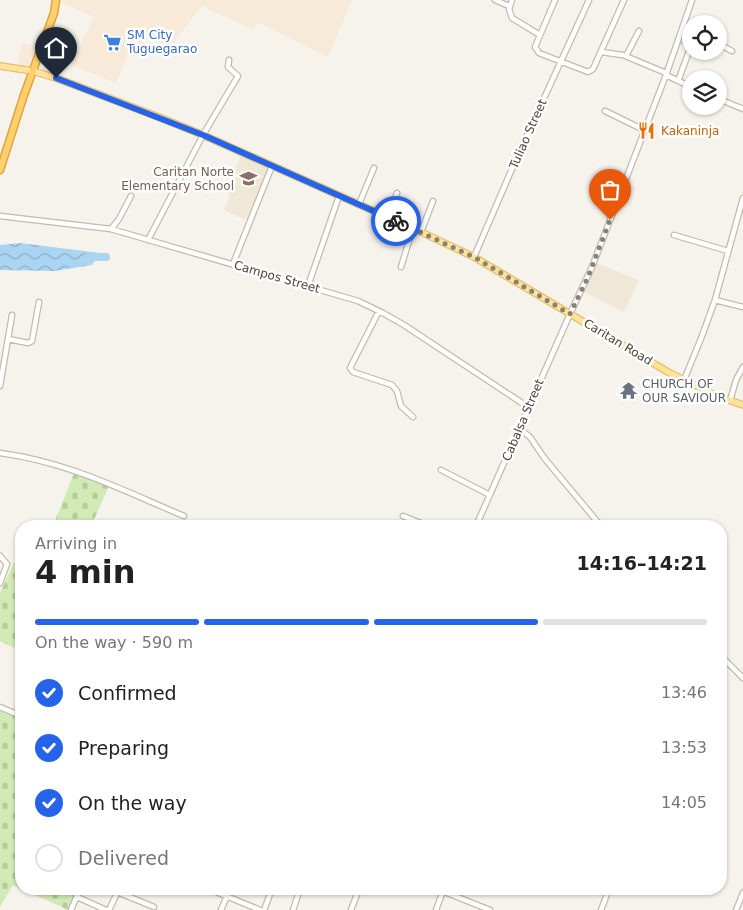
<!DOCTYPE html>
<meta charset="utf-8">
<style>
body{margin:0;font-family:"DejaVu Sans",sans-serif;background:#f6f6f6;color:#222;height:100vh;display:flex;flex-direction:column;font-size:19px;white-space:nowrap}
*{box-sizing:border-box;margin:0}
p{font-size:16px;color:#767676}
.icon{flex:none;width:28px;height:28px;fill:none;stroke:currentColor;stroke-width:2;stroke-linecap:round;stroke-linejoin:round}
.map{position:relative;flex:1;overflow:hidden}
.drawer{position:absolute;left:15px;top:520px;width:712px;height:375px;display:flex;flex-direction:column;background:#fff;border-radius:20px;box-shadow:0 1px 4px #0004}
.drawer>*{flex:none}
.controls{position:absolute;left:682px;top:15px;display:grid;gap:10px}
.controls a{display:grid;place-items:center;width:45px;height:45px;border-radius:50%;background:#fff;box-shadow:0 1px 4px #0004;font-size:25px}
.pin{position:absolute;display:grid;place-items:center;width:42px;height:42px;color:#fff;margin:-51px -21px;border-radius:50% 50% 50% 0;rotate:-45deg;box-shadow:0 0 5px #0007}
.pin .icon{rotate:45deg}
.courier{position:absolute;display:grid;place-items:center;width:50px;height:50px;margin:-25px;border:4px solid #2563eb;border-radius:50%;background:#fff;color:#222;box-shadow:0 1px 6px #0007}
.head em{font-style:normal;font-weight:800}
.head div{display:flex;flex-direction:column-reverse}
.head{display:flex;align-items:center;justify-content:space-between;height:85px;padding:0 20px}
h1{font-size:32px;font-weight:800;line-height:38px}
.bar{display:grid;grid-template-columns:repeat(4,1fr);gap:8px 5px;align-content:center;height:60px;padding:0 20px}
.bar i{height:6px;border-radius:4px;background:#e0e0e0}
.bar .active{background:#2563eb}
.bar p{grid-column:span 4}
ol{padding:0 20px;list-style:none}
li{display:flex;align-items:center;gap:15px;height:55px}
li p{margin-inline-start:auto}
li .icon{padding:5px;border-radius:50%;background:#2563eb;color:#fff;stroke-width:4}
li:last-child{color:#767676}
li i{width:28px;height:28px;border:2px solid #e0e0e0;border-radius:50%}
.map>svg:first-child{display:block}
.commercial{fill:#f7ead8}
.education{fill:#efe8d6}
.cemetery{fill:url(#cemetery-stones)}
.park{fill:#d2eab5}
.water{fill:url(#water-waves)}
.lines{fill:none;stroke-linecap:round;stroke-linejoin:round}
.river{stroke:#a9d4f2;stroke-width:8}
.minor-casing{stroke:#c2bbae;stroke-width:7}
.major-casing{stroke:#e6c16a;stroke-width:8}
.highway-casing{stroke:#e0a43c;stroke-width:9}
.minor{stroke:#fff;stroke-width:4.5}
.major{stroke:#ffe39c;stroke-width:5.5}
.highway{stroke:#ffcf6e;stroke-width:6}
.done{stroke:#878178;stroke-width:5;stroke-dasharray:0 9}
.route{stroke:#2563eb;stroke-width:6}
.labels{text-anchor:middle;stroke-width:5;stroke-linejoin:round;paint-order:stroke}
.shop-label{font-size:12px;fill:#366cbe;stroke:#fff;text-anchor:start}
.food-label{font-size:12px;fill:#c56008;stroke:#fff;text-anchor:start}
.street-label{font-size:12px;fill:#4b4439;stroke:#fff}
.education-label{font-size:12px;fill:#785e54;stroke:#fff;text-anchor:end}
.worship-label{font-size:12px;fill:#5b616d;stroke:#fff;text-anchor:start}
</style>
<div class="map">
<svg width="743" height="910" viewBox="0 0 743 910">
<defs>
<pattern id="cemetery-stones" width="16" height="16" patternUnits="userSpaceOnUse" patternTransform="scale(1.25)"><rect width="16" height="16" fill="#d2eab5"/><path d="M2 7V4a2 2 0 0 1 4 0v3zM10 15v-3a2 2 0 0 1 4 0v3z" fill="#b6ca9c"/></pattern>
<pattern id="water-waves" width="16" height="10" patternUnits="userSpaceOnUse" patternTransform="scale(1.25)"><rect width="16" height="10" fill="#a9d4f2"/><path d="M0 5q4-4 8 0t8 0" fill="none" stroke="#8caec5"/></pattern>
</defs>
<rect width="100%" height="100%" fill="#f6f3ec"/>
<!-- commercial -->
<path class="commercial" d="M62,0H352L328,57L258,22L253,30L202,6L169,48L146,35L139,54L130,48L116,83L71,65L94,17L62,3Z
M23,43L38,48L32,68L17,64Z"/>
<!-- education -->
<path class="education" d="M241,155L269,168L248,221L224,210L230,197L227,191Z
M596,263L639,280L624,312L584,292Z"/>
<!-- cemetery -->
<path class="cemetery" d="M74,473L110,484L91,526H53Z
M14,562L21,565V640L17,649L0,641V593Z
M0,709L21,718V889L13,885L0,907Z
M22,889H78L68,910Z"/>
<!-- park -->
<path class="park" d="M686,25L691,27V39L688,46L679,44Z"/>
<!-- water -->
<path class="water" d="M20,243L100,253L92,265L54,271L0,270V245Z"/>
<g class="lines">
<!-- river -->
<path class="river" d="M88,257H106"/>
<defs>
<path id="minor" d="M495,0L509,6
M512,0L509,9L512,18L540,35
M555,0L535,47L539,53L588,72L593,69L624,0
M700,24V23
M719,44L732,51
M601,52L623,55L666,73
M626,56L639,31
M666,75L691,87
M678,81L691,46
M719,99L743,109
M605,111L644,130
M359,204L374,168
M0,216L111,229L358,301L383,313L404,325L528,407
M386,216L397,193
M111,229L119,219L131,196
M421,232L433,201
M674,235L728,251
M148,240L203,135L238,76L228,67L229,60
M474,257L518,155L589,0
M233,264L272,166
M401,267L413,228
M308,286L339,196
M715,300L743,307
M379,311L350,368L353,372L392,385L397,391L401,406L413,417
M8,339L28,343L32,341L39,302
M684,380L702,336L715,300L743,198
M0,386L12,315
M730,401L736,380L743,367
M520,429L530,437L545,459L601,526
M0,453C68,462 122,490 184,516
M441,470L490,495
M403,516L428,526
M476,526L570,314L592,267L666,75L692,0
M0,556L7,564L0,583
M721,656L743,678
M0,707L21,716
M110,889L154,907
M209,889L260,910
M437,889L490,910
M77,897L106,910
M71,910L80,889
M109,910L119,889
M221,910L227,896
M264,910L272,889
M293,910L300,889
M351,910L359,889
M436,910L443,891
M601,910L609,889
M736,910L743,893"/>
<path id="major" d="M0,66L33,71L56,78L161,118L203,135L421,232L474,257L668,372L717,396L743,405"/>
<path id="highway" d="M0,170L24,95L54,13L56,0"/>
</defs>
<!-- minor casing -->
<use href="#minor" class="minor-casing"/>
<!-- major casing -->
<use href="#major" class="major-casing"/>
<!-- highway casing -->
<use href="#highway" class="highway-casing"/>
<!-- minor -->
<use href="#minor" class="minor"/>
<!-- major -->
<use href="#major" class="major"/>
<!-- highway -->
<use href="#highway" class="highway"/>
</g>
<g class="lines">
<!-- done -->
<path class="done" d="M396,221L474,257L570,314L588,277L610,220"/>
<!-- route -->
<path class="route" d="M56,78L203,135L396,221"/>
</g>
<!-- icons -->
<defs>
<symbol id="supermarket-bare" viewBox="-9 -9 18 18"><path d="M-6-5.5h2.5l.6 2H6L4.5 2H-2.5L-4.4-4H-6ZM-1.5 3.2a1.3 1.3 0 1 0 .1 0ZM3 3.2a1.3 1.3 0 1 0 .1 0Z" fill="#3f7fe0" stroke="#fff" stroke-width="2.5" paint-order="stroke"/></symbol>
<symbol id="restaurant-bare" viewBox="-9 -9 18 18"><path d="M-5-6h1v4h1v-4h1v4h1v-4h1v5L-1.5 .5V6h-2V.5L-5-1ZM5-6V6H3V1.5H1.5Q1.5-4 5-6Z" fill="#e8710a" stroke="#fff" stroke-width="2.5" paint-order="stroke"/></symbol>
<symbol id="school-bare" viewBox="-9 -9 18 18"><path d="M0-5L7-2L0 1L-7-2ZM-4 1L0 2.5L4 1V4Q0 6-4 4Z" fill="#8d6e63" stroke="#fff" stroke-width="2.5" paint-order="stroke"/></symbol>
<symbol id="temple-bare" viewBox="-9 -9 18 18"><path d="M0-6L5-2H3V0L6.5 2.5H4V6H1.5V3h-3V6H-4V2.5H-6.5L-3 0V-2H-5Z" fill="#6b7280" stroke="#fff" stroke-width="2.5" paint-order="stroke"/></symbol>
</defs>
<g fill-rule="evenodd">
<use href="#supermarket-bare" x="100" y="30" width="25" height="25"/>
<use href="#restaurant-bare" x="634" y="118" width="25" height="25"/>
<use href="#school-bare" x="236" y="166" width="25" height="25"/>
<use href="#temple-bare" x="616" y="378" width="25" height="25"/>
</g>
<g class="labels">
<!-- shop labels -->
<g class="shop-label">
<text x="127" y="39">SM City<tspan x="127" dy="14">Tuguegarao</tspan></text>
</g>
<!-- food labels -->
<g class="food-label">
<text x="661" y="135">Kakaninja</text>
</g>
<!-- street labels -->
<g class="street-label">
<text transform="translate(528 134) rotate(-66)" y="4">Tuliao Street</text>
<text transform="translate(277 277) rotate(16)" y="4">Campos Street</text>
<text transform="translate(618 342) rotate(31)" y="4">Caritan Road</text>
<text transform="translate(523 420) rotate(-67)" y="4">Cabalsa Street</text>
</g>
<!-- education labels -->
<g class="education-label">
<text x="234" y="176">Caritan Norte<tspan x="234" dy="14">Elementary School</tspan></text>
</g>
<!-- worship labels -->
<g class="worship-label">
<text x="642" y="388">CHURCH OF<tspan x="642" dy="14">OUR SAVIOUR</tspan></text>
</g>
</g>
</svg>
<div class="controls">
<a><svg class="icon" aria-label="locate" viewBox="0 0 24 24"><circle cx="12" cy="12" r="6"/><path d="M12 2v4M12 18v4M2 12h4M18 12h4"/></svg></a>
<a><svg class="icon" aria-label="layers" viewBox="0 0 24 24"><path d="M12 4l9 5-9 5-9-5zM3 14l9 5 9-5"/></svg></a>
</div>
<div class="pin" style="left:610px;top:220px;background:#ea580c"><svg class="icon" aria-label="bag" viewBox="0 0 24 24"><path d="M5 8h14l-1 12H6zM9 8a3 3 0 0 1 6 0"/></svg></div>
<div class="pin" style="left:56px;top:78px;background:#1f2937"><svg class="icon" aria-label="home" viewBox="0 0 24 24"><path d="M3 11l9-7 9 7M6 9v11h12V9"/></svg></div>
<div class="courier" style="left:396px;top:221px"><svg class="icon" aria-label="bike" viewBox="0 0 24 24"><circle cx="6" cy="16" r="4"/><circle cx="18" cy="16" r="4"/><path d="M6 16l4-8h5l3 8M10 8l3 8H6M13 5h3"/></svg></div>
<section class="drawer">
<div class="head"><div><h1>4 min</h1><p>Arriving in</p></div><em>14:16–14:21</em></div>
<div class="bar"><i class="active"></i><i class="active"></i><i class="active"></i><i></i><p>On the way · 590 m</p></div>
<ol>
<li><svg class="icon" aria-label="check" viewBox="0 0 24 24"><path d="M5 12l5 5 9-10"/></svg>Confirmed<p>13:46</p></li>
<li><svg class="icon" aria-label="check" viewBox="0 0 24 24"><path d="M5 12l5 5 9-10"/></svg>Preparing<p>13:53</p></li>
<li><svg class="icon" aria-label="check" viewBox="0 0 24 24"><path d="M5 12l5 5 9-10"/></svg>On the way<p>14:05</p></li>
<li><i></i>Delivered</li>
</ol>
</section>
</div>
